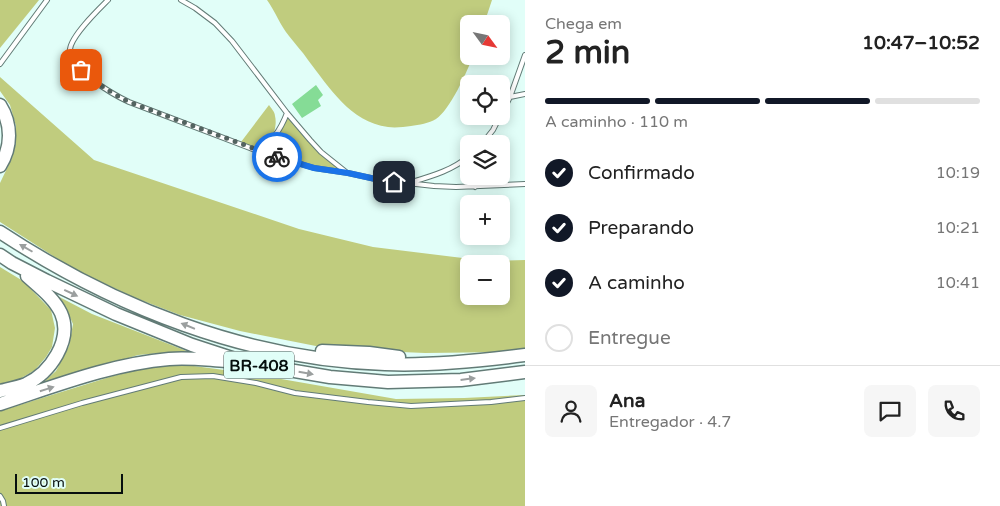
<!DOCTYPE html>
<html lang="pt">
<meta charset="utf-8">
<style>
body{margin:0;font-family:"Varela Round",sans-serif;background:#f6f6f6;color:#222;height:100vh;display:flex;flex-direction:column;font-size:19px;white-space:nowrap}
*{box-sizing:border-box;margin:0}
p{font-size:16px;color:#767676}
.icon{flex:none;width:28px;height:28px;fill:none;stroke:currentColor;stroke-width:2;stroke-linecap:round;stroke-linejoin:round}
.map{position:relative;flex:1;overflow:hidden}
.details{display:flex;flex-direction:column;background:#fff;width:475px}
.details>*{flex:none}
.needle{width:32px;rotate:123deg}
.controls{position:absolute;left:460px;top:15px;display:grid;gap:10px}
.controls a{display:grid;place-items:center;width:50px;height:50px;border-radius:8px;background:#fff;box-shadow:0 2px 12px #0003;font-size:25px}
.scale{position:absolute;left:15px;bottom:12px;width:108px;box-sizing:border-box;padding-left:5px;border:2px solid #060f0e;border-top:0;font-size:14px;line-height:18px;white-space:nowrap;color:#060f0e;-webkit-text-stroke:4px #e1fef8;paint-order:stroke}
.pin{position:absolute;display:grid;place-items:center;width:42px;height:42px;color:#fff;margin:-21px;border-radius:10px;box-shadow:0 2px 8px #0006}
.courier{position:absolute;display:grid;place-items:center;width:50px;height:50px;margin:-25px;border:4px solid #1a73e8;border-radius:50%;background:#fff;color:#222;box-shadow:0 1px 6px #0007}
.summary em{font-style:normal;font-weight:800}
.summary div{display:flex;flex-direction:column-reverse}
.summary{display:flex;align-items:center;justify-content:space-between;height:85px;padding:0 20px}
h1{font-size:32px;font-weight:800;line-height:38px}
.bar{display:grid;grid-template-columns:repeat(4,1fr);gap:8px 5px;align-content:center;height:60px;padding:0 20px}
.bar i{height:6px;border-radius:4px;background:#e0e0e0}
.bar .selected{background:#111827}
.bar p{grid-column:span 4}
.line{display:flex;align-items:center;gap:12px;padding:0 20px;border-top:1px solid #e0e0e0}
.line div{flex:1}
.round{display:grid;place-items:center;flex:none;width:52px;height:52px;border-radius:8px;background:#f6f6f6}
ol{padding:0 20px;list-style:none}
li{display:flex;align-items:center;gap:15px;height:55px}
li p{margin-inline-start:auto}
li .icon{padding:5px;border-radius:50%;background:#111827;color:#fff;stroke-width:4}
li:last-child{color:#767676}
li i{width:28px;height:28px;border:2px solid #e0e0e0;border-radius:50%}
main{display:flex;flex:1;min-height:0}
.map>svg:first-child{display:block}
.green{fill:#c0cc7e;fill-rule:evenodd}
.building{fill:#85dc96}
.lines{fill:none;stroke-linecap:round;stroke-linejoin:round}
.service-casing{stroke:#627b76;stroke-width:6}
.trunk-casing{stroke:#627b76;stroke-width:15}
.service{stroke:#fff;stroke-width:4}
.trunk{stroke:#fff;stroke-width:12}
.oneway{fill:#9b9f9f}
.done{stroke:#536360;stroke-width:5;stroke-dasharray:0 9}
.route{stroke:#1a73e8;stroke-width:6}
.labels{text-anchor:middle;stroke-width:4.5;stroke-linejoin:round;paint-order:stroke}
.shield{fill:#e1fef8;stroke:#485754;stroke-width:1}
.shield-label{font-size:16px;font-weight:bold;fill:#060f0e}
</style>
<main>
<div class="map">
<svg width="525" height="506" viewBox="0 0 525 506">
<rect width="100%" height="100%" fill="#e1fef8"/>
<!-- green -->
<path class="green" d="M0,0H39L0,48Z
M267,0H492L484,24H469V56H473C467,72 450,110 436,119C429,123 419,125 411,126C404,127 395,128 388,127C350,122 329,87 308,60C302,51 295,44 289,36C280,25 275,11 267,0Z
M0,77L94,160L299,229L373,247L487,261L525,260V350L507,352L425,353L331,349L240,331L180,315L133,297L72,268L0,222V183L12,158L16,143V126L10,105L0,91ZM469,264H501V296H469Z
M269,105C271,108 275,112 275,116C278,128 271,147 257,147C251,147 246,144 241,142Z
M287,113L310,140L348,173H333L315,166L258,151L270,142Z
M0,267L23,281L51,310L55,328L52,347L46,357L35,370L18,380L0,384Z
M46,290L92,314L197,355L161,353L138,355L39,386L56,371L69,346L73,324L66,309Z
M154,366H194L247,373L396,399L464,398L525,395V506H0V411L113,376Z"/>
<!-- building -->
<path class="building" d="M316,85L323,95L318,100L321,106L302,118L292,104Z"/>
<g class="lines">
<defs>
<path id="service" d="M108,0C98,10 72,35 70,49C67,68 114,95 129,102L258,151L314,168L348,173L380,180L434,186L456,187L525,184
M181,0L195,8L215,23L232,41L287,113L310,140L321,152L346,172
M0,64L47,0
M510,97L525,94
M501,115L510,97L525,55
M482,144L493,130L500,116
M258,151C273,142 281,129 287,113
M463,161C463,174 464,179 475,187
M412,182C432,176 453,170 469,156
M0,428L82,403L181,377L213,376L256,383L295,393L368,402L411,406L491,402L525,398
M0,496L3,501L4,506"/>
<path id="trunk" d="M0,105C12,124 12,147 0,166
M0,232C114,307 247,360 385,364C432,366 479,361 525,355
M0,255L12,263L47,281L116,314L192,345L247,363L330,377L388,382L461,380L525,372
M322,351L369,353L399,357
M0,391C8,389 18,387 26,384C50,373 73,340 61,313C54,298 39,287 27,276
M0,404C55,386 111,364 169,359C188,357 208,360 226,361"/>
</defs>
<!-- service casing -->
<use href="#service" class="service-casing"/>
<!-- trunk casing -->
<use href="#trunk" class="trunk-casing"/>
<!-- service -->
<use href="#service" class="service"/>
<!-- trunk -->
<use href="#trunk" class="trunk"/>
</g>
<!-- one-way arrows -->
<defs><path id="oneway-solid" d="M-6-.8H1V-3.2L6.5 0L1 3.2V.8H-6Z" transform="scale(1.25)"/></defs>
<g class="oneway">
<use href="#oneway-solid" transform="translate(26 248) rotate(-150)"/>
<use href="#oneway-solid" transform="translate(71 293) rotate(25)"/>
<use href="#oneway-solid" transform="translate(188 326) rotate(-158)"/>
<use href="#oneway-solid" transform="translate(306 373) rotate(10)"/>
<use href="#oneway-solid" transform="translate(468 379) rotate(-7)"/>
<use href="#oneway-solid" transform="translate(47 389) rotate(-17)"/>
</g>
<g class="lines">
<!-- done -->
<path class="done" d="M81,70C96,83 111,93 129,102L277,157"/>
<!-- route -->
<path class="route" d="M277,157L314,168L348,173L380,180L394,182"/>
</g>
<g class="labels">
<!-- shield labels -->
<rect class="shield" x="224" y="351.5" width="70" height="27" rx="4"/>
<g class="shield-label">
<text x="259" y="371">BR-408</text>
</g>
</g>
</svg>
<div class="controls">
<a><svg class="needle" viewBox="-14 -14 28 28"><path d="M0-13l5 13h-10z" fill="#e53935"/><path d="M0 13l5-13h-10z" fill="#767676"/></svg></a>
<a><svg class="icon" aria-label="locate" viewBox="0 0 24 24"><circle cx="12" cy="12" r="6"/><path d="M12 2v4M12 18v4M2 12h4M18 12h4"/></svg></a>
<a><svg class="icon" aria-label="layers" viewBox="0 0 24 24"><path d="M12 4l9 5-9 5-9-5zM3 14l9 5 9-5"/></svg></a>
<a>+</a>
<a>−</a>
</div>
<div class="scale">100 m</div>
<div class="pin" style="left:81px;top:70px;background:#ea580c"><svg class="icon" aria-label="bag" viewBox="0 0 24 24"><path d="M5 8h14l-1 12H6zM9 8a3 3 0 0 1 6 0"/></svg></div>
<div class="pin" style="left:394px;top:182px;background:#1f2937"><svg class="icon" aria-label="home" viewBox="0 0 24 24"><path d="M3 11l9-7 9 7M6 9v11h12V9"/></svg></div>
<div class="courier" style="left:277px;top:157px"><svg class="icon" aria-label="bike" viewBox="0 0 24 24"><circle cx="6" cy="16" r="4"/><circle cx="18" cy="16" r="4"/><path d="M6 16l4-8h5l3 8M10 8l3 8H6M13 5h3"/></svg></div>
</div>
<section class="details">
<div class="summary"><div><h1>2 min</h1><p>Chega em</p></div><em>10:47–10:52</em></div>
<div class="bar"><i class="selected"></i><i class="selected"></i><i class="selected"></i><i></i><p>A caminho · 110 m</p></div>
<ol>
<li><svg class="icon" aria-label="check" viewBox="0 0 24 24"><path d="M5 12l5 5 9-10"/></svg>Confirmado<p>10:19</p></li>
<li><svg class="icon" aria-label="check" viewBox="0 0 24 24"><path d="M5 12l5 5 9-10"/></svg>Preparando<p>10:21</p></li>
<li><svg class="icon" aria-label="check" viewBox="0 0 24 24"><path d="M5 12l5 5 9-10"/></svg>A caminho<p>10:41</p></li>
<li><i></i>Entregue</li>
</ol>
<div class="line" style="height:90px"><a class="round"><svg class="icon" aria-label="person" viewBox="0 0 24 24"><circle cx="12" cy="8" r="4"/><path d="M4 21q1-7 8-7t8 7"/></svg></a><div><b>Ana</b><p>Entregador · 4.7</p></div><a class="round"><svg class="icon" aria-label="chat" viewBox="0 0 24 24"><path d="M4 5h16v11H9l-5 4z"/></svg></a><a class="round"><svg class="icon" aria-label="phone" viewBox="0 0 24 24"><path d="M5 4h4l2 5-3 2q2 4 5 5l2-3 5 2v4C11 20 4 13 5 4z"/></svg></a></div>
</section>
</main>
